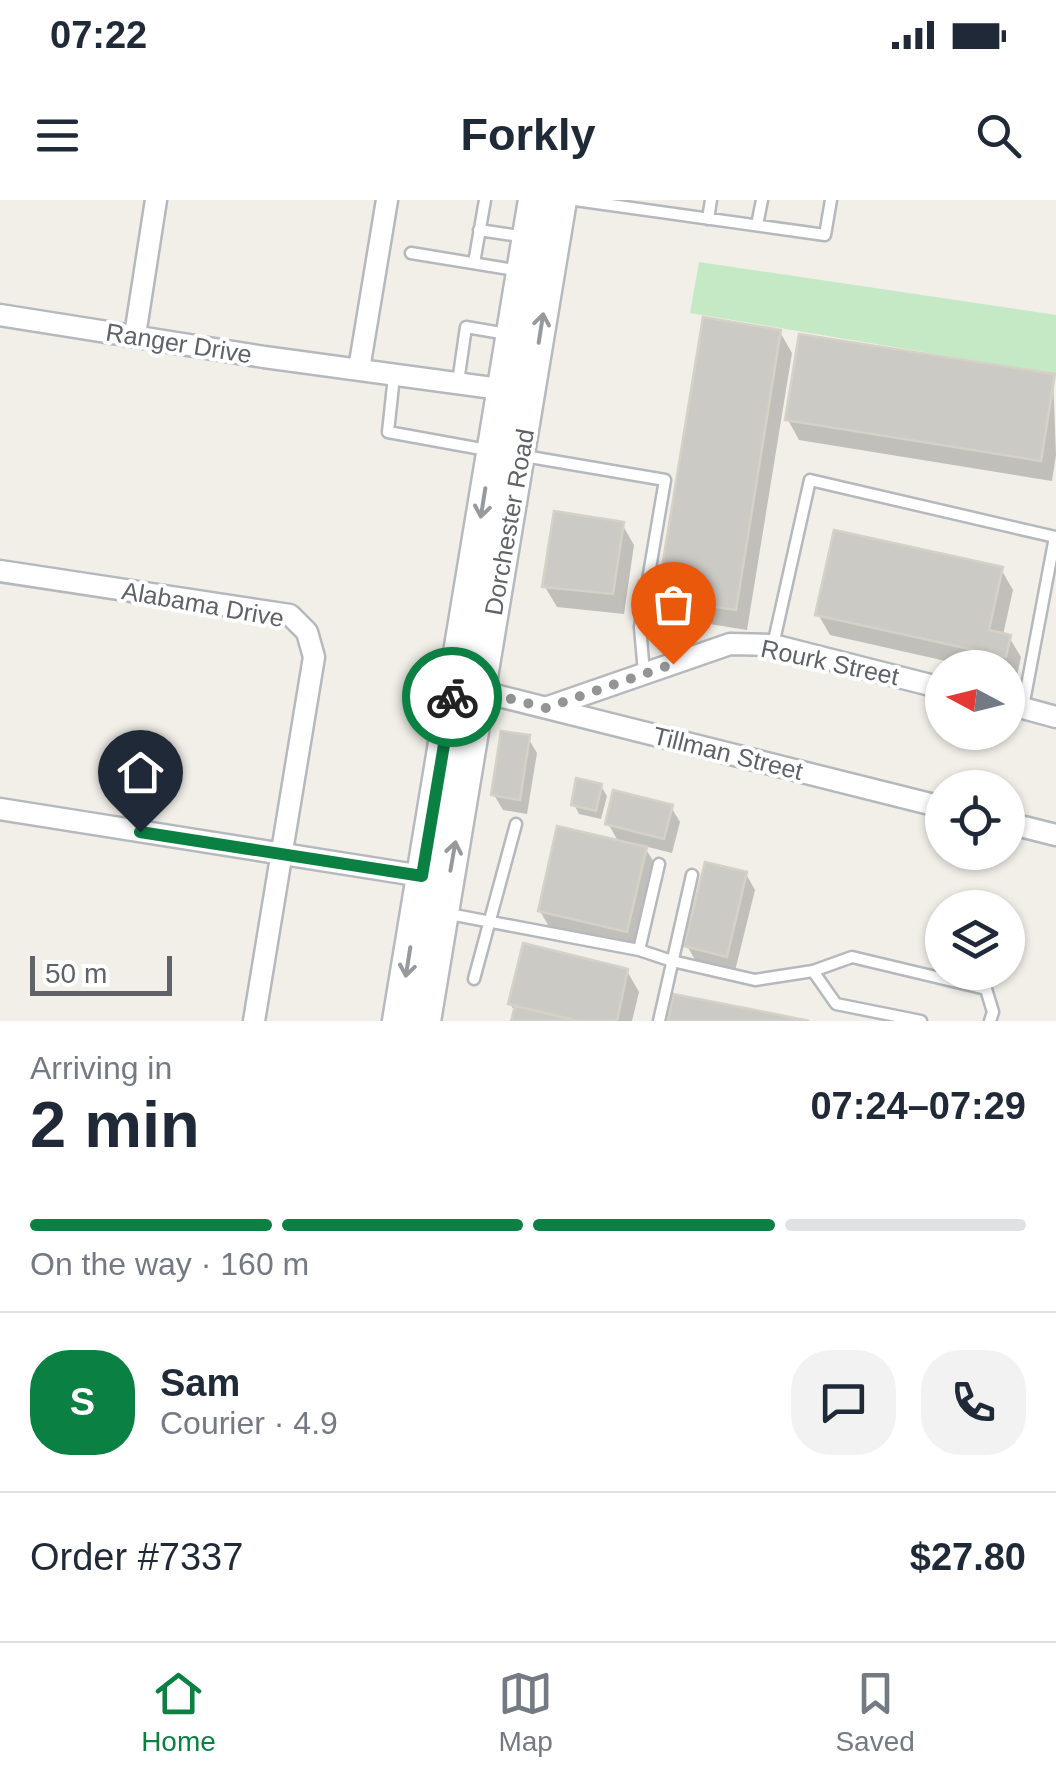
<!DOCTYPE html>
<meta charset="utf-8">
<style>
body{margin:0;font-family:Helvetica,sans-serif;background:#f2f2f3;color:#1f2937;height:100vh;display:flex;flex-direction:column;font-size:38px;white-space:nowrap}
*{box-sizing:border-box;margin:0}
p{font-size:32px;color:#747a83}
.icon{flex:none;width:55px;height:55px;fill:none;stroke:currentColor;stroke-width:2;stroke-linecap:round;stroke-linejoin:round}
.map{position:relative;height:821px;overflow:hidden}
.details{display:flex;flex-direction:column;background:#fff;flex:1}
.details>*{flex:none}
.needle{width:65px;rotate:277deg}
.controls{position:absolute;left:925px;top:450px;display:grid;gap:20px}
.controls a{display:grid;place-items:center;width:100px;height:100px;border-radius:50%;background:#fff;box-shadow:0 2px 8px #0004;font-size:50px}
.scale{position:absolute;left:30px;bottom:25px;width:142px;box-sizing:border-box;padding-left:10px;border:5px solid #5f6368;border-top:0;font-size:28px;line-height:35px;white-space:nowrap;color:#5f6368;-webkit-text-stroke:8px #fff;paint-order:stroke}
.pin{position:absolute;display:grid;place-items:center;width:85px;height:85px;color:#fff;margin:-102px -42px;border-radius:50% 50% 50% 0;rotate:-45deg;box-shadow:0 0 10px #0007}
.pin .icon{rotate:45deg}
.courier{position:absolute;display:grid;place-items:center;width:100px;height:100px;margin:-50px;border:8px solid #0b8043;border-radius:50%;background:#fff;color:#222;box-shadow:0 2px 12px #0007}
.summary em{font-style:normal;font-weight:800}
.summary div{display:flex;flex-direction:column-reverse}
.summary{display:flex;align-items:center;justify-content:space-between;height:170px;padding:0 30px}
h1{font-size:65px;font-weight:800;line-height:75px}
.bar{display:grid;grid-template-columns:repeat(4,1fr);gap:15px 10px;align-content:center;height:120px;padding:0 30px}
.bar i{height:12px;border-radius:8px;background:#e0e1e3}
.bar .current{background:#0b8043}
.bar p{grid-column:span 4}
.line{display:flex;align-items:center;gap:25px;padding:0 30px;border-top:2px solid #e0e1e3}
.line div{flex:1}
.round{display:grid;place-items:center;flex:none;width:105px;height:105px;border-radius:40px;background:#f2f2f3}
.status{display:flex;justify-content:space-between;align-items:center;height:70px;padding:0 50px;background:#fff;direction:ltr}
.status svg{height:28px;fill:currentColor}
header{display:flex;justify-content:space-between;align-items:center;height:130px;padding:0 30px;background:#fff;font-size:45px;font-weight:800}
.menu{display:flex;justify-content:space-around;align-items:center;height:140px;border-top:2px solid #e0e1e3;background:#fff;font-size:28px;color:#747a83}
.menu a{display:grid;justify-items:center;gap:5px}
.menu .current{color:#0b8043}
.map>svg:first-child{display:block}
.green{fill:#c5e8c5}
.shadow{fill:#0003}
.building{fill:#cccac5;stroke:#d6d1c6;stroke-width:2.5}
.lines{fill:none;stroke-linecap:round;stroke-linejoin:round}
.service-casing{stroke:#b5b8bc;stroke-width:15}
.minor-casing{stroke:#b5b8bc;stroke-width:25}
.secondary-casing{stroke:#b6babf;stroke-width:35}
.service{stroke:#fff;stroke-width:10}
.minor{stroke:#fff;stroke-width:20}
.secondary{stroke:#fff;stroke-width:30}
.oneway{stroke:#979a9d}
.done{stroke:#929495;stroke-width:10;stroke-dasharray:0 18}
.route{stroke:#0b8043;stroke-width:12}
.labels{text-anchor:middle;stroke-width:8;stroke-linejoin:round;paint-order:stroke}
.street-label{font-size:25px;fill:#5f6368;stroke:#fff}
</style>
<div class="status"><b>07:22</b><svg viewBox="0 0 49 12"><path d="M0 12V9h3v3zM5 12V6h3v6zM10 12V3h3v9zM15 12V0h3v12zM26 1h20v11H26zM47 4h2v5h-2z"/></svg></div>
<header><svg class="icon" aria-label="menu" viewBox="0 0 24 24"><path d="M4 6h16M4 12h16M4 18h16"/></svg>Forkly<svg class="icon" aria-label="search" viewBox="0 0 24 24"><circle cx="10" cy="10" r="6"/><path d="M15 15l6 6"/></svg></header>
<div class="map">
<svg width="1056" height="821" viewBox="0 0 1056 821">
<rect width="100%" height="100%" fill="#f1efe8"/>
<!-- green -->
<path class="green" d="M699,62L1056,115V174L690,113Z"/>
<!-- shadow -->
<path class="shadow" d="M780,132L792,153L747,430L672,418L660,397Z
M1053,177L1056,255L1052,281L799,240L788,220Z
M622,324L634,345L624,414L557,407L545,387Z
M1001,369L1013,390L1003,435L1009,437L1021,457L1017,476L1008,474V468H977L830,435L818,414Z
M528,538L537,553L527,614L503,610L494,595Z
M601,586L607,596L601,619L579,614L574,604Z
M671,607L680,622L672,653L644,646L658,669L638,752L552,732L540,711L619,643L608,623Z
M746,674L755,690L735,771L696,761L687,746Z
M627,771L639,792L632,821H514L516,813L510,804Z"/>
<!-- building -->
<path class="building" d="M703,117L781,130L736,410L657,398Z
M799,134L1055,174L1041,261L785,220Z
M554,311L624,322L613,394L542,387Z
M834,330L1003,367L989,430L1011,435L1006,457L815,415Z
M501,531L530,535L520,600L491,595Z
M576,578L602,584L596,611L571,605Z
M613,590L673,605L664,639L605,624Z
M557,626L647,647L627,732L538,711Z
M705,662L747,672L727,757L684,746Z
M523,743L628,769L617,821H578L508,804Z
M673,794L775,814L809,821H668Z
M515,806L571,819V821H511Z"/>
<g class="lines">
<defs>
<path id="service" d="M575,0L825,35L831,0
M708,19L711,0
M757,25L762,0
M479,30L526,37
M411,53L521,71
M474,63L485,0
M394,176L388,232L487,250
M458,182L466,127L507,134
M524,256L665,280L640,427L644,473
M773,445L810,280L1055,337L1023,507
M444,713L639,750L672,761L755,780L813,771L852,757L986,789L993,812L990,821
M639,750L659,664
M813,771L836,804L921,821
M474,779L516,624
M659,821L692,675"/>
<path id="minor" d="M0,115L264,157L514,191
M135,135L156,0
M359,169L387,0
M0,371L290,415L307,432L314,457L254,821
M471,489L942,607
M1008,504L1056,517
M548,507L730,444L773,445L942,488
M0,609L422,676
M1008,623L1056,635"/>
<path id="secondary" d="M398,821L534,0
M425,821L561,0"/>
</defs>
<!-- service casing -->
<use href="#service" class="service-casing"/>
<!-- minor casing -->
<use href="#minor" class="minor-casing"/>
<!-- secondary casing -->
<use href="#secondary" class="secondary-casing"/>
<!-- service -->
<use href="#service" class="service"/>
<!-- minor -->
<use href="#minor" class="minor"/>
<!-- secondary -->
<use href="#secondary" class="secondary"/>
</g>
<!-- one-way arrows -->
<defs><path id="oneway-shaft" d="M-6 0H5M1.5-3L5.5 0L1.5 3" fill="none" stroke-width="1.6" stroke-linecap="round" stroke-linejoin="round" transform="scale(2.5)"/></defs>
<g class="oneway">
<use href="#oneway-shaft" transform="translate(541 128) rotate(-81)"/>
<use href="#oneway-shaft" transform="translate(483 303) rotate(99)"/>
<use href="#oneway-shaft" transform="translate(453 656) rotate(-80)"/>
<use href="#oneway-shaft" transform="translate(408 762) rotate(99)"/>
</g>
<g class="lines">
<!-- done -->
<path class="done" d="M452,497L454,484L546,508L673,464"/>
<!-- route -->
<path class="route" d="M140,632L422,676L452,497"/>
</g>
<g class="labels">
<!-- street labels -->
<g class="street-label">
<text transform="translate(179 143) rotate(9)" y="9">Ranger Drive</text>
<text transform="translate(509 322) rotate(-80)" y="9">Dorchester Road</text>
<text transform="translate(203 404) rotate(10)" y="9">Alabama Drive</text>
<text transform="translate(830 462) rotate(12)" y="9">Rourk Street</text>
<text transform="translate(728 553) rotate(14)" y="9">Tillman Street</text>
</g>
</g>
</svg>
<div class="controls">
<a><svg class="needle" viewBox="-14 -14 28 28"><path d="M0-13l5 13h-10z" fill="#e53935"/><path d="M0 13l5-13h-10z" fill="#747a83"/></svg></a>
<a><svg class="icon" aria-label="locate" viewBox="0 0 24 24"><circle cx="12" cy="12" r="6"/><path d="M12 2v4M12 18v4M2 12h4M18 12h4"/></svg></a>
<a><svg class="icon" aria-label="layers" viewBox="0 0 24 24"><path d="M12 4l9 5-9 5-9-5zM3 14l9 5 9-5"/></svg></a>
</div>
<div class="scale">50 m</div>
<div class="pin" style="left:673px;top:464px;background:#ea580c"><svg class="icon" aria-label="bag" viewBox="0 0 24 24"><path d="M5 8h14l-1 12H6zM9 8a3 3 0 0 1 6 0"/></svg></div>
<div class="pin" style="left:140px;top:632px;background:#1f2937"><svg class="icon" aria-label="home" viewBox="0 0 24 24"><path d="M3 11l9-7 9 7M6 9v11h12V9"/></svg></div>
<div class="courier" style="left:452px;top:497px"><svg class="icon" aria-label="bike" viewBox="0 0 24 24"><circle cx="6" cy="16" r="4"/><circle cx="18" cy="16" r="4"/><path d="M6 16l4-8h5l3 8M10 8l3 8H6M13 5h3"/></svg></div>
</div>
<section class="details">
<div class="summary"><div><h1>2 min</h1><p>Arriving in</p></div><em>07:24–07:29</em></div>
<div class="bar"><i class="current"></i><i class="current"></i><i class="current"></i><i></i><p>On the way · 160 m</p></div>
<div class="line" style="height:180px"><b class="round" style="background:#0b8043;color:#fff">S</b><div><b>Sam</b><p>Courier · 4.9</p></div><a class="round"><svg class="icon" aria-label="chat" viewBox="0 0 24 24"><path d="M4 5h16v11H9l-5 4z"/></svg></a><a class="round"><svg class="icon" aria-label="phone" viewBox="0 0 24 24"><path d="M5 4h4l2 5-3 2q2 4 5 5l2-3 5 2v4C11 20 4 13 5 4z"/></svg></a></div>
<div class="line" style="height:130px"><div>Order #7337</div><b>$27.80</b></div>
</section>
<nav class="menu">
<a class="current"><svg class="icon" aria-label="home" viewBox="0 0 24 24"><path d="M3 11l9-7 9 7M6 9v11h12V9"/></svg>Home</a>
<a><svg class="icon" aria-label="map" viewBox="0 0 24 24"><path d="M3 6l6-2 6 2 6-2v14l-6 2-6-2-6 2zM9 4v14M15 6v14"/></svg>Map</a>
<a><svg class="icon" aria-label="saved" viewBox="0 0 24 24"><path d="M7 4h10v16l-5-4-5 4z"/></svg>Saved</a>
</nav>
